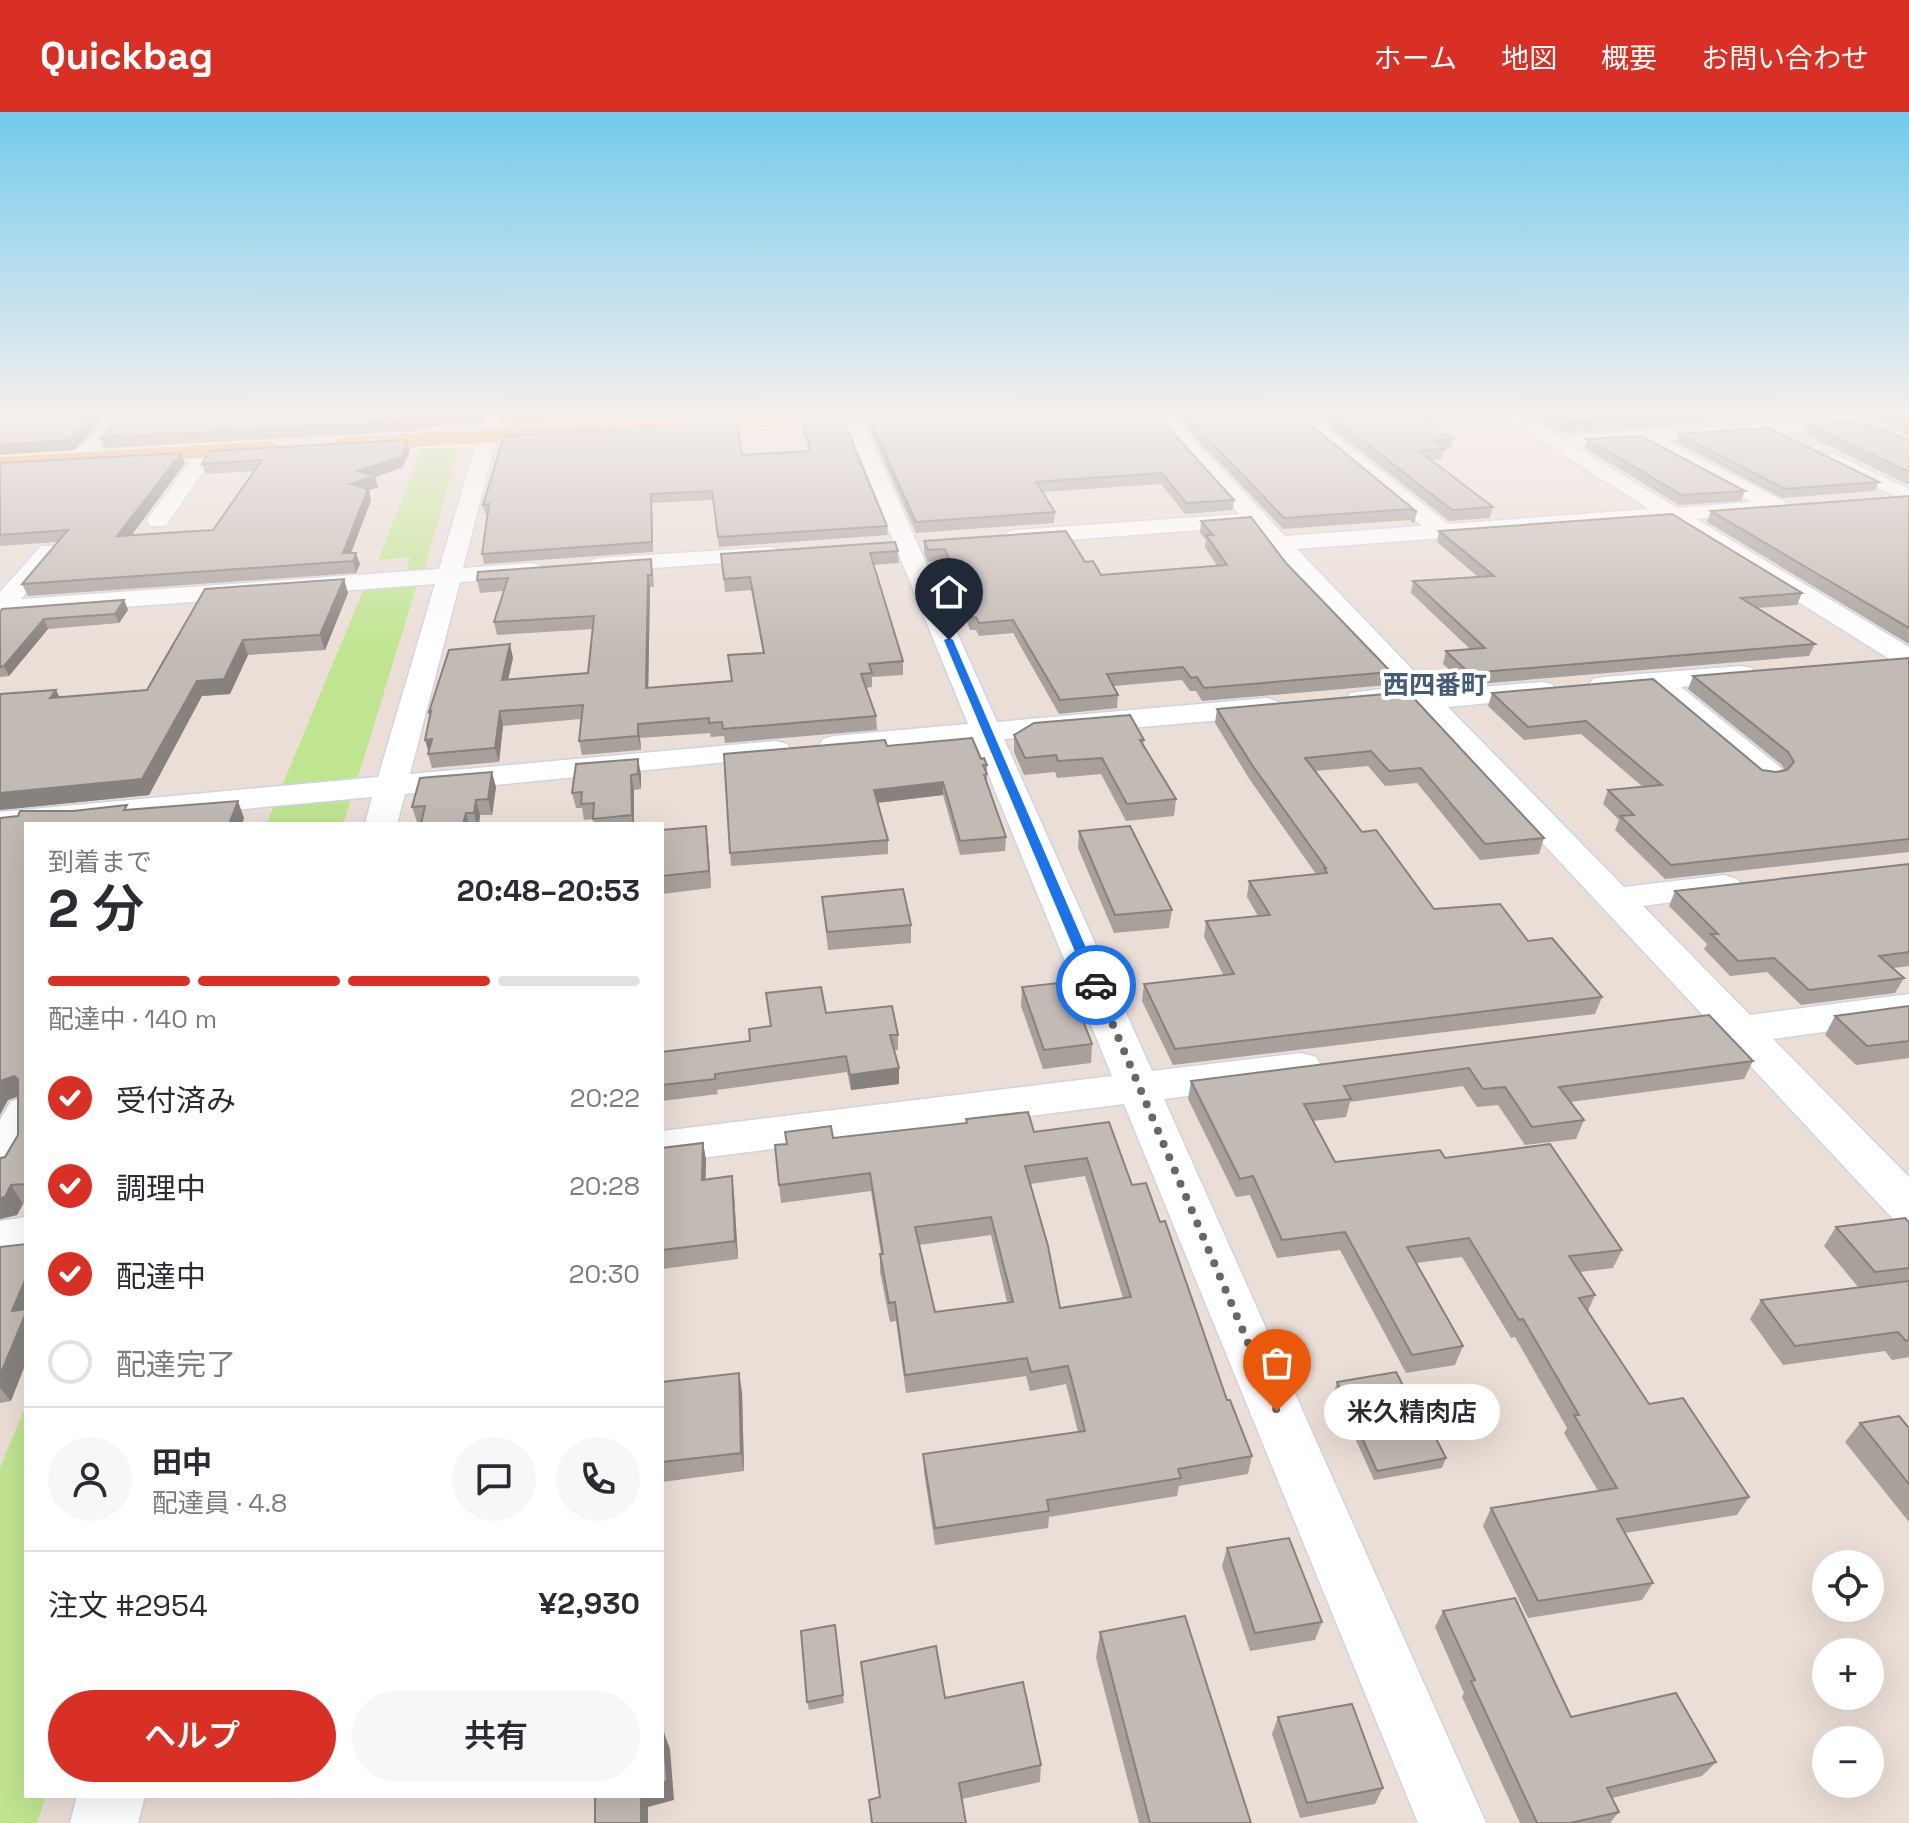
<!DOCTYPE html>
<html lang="ja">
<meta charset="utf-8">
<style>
body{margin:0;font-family:"Space Grotesk","Noto Sans JP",sans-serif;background:#f7f7f7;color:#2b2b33;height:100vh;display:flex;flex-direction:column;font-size:30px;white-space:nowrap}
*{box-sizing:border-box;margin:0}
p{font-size:26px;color:#7c7c81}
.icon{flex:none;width:44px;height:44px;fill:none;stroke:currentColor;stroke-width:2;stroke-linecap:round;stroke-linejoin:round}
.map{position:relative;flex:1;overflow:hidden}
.sheet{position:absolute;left:24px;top:710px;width:640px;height:976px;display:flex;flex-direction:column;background:#fff;border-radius:0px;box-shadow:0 8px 32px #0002}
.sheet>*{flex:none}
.buttons{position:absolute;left:1812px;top:1438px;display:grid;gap:16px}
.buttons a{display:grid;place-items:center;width:72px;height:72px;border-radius:50%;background:#fff;box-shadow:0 8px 32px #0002;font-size:40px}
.pin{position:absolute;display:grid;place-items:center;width:68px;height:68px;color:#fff;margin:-82px -34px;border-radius:50% 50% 50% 0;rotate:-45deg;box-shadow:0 0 8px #0007}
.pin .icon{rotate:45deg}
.courier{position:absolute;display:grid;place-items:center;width:80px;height:80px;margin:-40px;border:6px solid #1a73e8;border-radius:50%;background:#fff;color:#222;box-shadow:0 2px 10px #0007}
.bubble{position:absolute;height:56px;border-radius:28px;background:#fff;box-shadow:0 8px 32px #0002;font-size:26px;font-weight:600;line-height:56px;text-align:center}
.head em{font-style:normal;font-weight:600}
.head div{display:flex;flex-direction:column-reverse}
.head{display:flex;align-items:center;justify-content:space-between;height:136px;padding:0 24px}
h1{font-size:52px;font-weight:600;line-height:60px}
.bar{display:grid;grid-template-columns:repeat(4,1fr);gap:12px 8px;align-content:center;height:96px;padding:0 24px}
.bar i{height:10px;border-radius:6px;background:#e1e1e2}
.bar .active{background:#d93025}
.bar p{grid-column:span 4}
.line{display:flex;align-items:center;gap:20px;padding:0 24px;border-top:2px solid #e1e1e2}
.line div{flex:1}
.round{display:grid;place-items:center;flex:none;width:84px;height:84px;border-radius:42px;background:#f7f7f7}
ol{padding:0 24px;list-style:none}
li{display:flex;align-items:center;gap:24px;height:88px}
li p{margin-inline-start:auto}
li .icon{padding:8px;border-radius:50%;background:#d93025;color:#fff;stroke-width:4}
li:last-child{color:#7c7c81}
li i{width:44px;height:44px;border:4px solid #e1e1e2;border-radius:50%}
.primary-button{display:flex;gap:16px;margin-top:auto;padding:16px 24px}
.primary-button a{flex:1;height:92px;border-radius:48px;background:#d93025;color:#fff;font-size:32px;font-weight:600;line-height:92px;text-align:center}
.primary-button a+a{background:#f7f7f7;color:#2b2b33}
header{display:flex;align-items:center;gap:48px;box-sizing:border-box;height:112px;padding:0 40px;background:#d93025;color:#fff}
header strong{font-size:38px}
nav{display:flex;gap:44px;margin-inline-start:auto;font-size:28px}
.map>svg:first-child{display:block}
.green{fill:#c0e591}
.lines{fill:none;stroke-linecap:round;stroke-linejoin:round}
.minor-casing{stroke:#cdd5e1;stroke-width:3}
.major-casing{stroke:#fff;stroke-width:3}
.minor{fill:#fff;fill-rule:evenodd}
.major{fill:#f6ab52;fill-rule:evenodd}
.wall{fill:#a7a09b;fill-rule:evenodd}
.shaded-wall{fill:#88827e}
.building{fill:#c2bab4;stroke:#88827e;stroke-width:2;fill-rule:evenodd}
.route{fill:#1a73e8}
.done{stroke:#6c6765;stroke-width:8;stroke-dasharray:0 14.4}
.labels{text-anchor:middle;stroke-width:8;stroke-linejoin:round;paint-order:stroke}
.far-quarter-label{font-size:26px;font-weight:bold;fill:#465b79;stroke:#fff}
</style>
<header>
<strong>Quickbag</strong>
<nav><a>ホーム</a><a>地図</a><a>概要</a><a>お問い合わせ</a></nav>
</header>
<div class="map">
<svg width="1909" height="1711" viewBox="0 0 1909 1711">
<rect width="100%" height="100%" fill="#ebded7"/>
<!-- green -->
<path class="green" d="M459,336L424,458L407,459L410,445L378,448L422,337Z
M418,469L358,665L282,674L365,474Z
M351,687L343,712H267L274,693Z
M26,1293V1684H46L37,1711H0V1356Z"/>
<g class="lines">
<defs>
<path id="minor" d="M0,301H133L86,351L79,353L69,347L109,305L0,313Z
M485,301H503L463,456L531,451L539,453L543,458L539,463L531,465L460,470L410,662L776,629L787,632L791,638L787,644L405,682L397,712H365L372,685L84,712H26V717L0,720V700L378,665L435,472L0,504V480L41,434H57L61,439L21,487L439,457Z
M841,301H859L997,610L1267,586L1277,589L1281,595L1277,601L1267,604L1004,627L1152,959L1301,941L1316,945L1322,955L1316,965L1301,969L1164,987L1486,1711H1418L1124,992L662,1051V1019L1112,964L975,630L834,642L823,639L819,633L823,627L834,624L968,612Z
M1149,301H1168L1285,424L1422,414L1287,301H1308L1448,412L1649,397L1498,301H1520L1564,328L1573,323L1862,306L1864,310L1855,316L1666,329L1785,390L1788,395L1777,402L1769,400L1696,407L1909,535V555L1899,553L1669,409L1297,437L1433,579L1542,570L1552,572L1556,578L1552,584L1542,586L1448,595L1624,775L1725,763L1737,767L1743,774L1737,781L1643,794L1750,903L1909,882V908L1773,927L1909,1065V1112L1893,1107L1412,591L1360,596L1350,593L1346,587L1350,581L1398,575L1251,414L1015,432L1007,430L1004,425L1007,420L1015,418L1239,402ZM1639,330L1751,390L1677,396L1576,335Z
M207,334L217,340L166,414H150L147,409L150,404L200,336Z
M1834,342L1909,377V391L1827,352L1824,348L1827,344Z
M770,435L778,437L782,442L778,447L600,460L592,458L588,453L592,448L600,446Z
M1741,554L1751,556L1755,562L1751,568L1681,575L1780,655L1785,662L1780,669L1769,671L1758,669L1649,578L1603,581L1593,579L1589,573L1593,567L1603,565Z
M26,985V1041L16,1060L0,1065V1008L11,989Z
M26,1105V1143L0,1147V1109Z
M77,1684H145L138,1711H70Z"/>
<path id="major" d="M781,301H911L900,307L346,339L338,337L335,332L338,327L346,325Z
M269,329L277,331L280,336L277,341L0,359V345Z"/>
</defs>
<!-- minor casing -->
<use href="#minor" class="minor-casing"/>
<!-- major casing -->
<use href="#major" class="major-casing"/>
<!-- minor -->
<use href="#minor" class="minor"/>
<!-- major -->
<use href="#major" class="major"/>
</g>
<!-- wall -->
<path class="wall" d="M484,301L479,311L418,315L417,319L104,336L100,326Z
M502,301H727L512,313L511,310H504Z
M1155,301L1234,388L1233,398L1185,402L1161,372L1043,380L1055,400L1054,411L916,421L867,312V302Z
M1172,301H1296L1417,400L1414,412L1409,408L1283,417Z
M1313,301H1497L1496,304L1424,308L1453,327L1450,337H1444L1442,347L1432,348L1493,395L1490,406L1449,409Z
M1525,301H1826L1825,303L1559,321Z
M1859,301H1909V323Z
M802,307L887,414L888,423L719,435L713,388L652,391L653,440L484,452L482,442L488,402H485L483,393L742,343L809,339L802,316Z
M1808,312L1909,328V373L1804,322Z
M1679,322L1879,370L1875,379L1782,386L1676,330Z
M1587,327L1745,379L1741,389L1679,393L1585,336Z
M410,338L403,355L375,365L378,375L369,378L371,388L351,441L360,452L356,461L28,484L22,472L57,430L0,434V351H185L131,424L213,418L254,359L205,362L202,352Z
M1909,384V532L1707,410L1711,399Z
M1201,409L1286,451L1391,560L1388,573L1202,589L1196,579H1190L1182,568L1114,574L1118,583L1117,596L1059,602L1013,521L979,524L976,518H970L945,449L928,450L924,441V429L1085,450L1101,463L1217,454L1205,435L1206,428L1200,421Z
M1439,419L1802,481L1797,493L1757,496L1815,532L1809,544L1466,573L1443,552L1446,539L1470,537L1411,481L1413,469L1478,465L1437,430Z
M898,439L899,451L874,453L903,549V563L872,565V575L866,576L876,604L877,618L725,631L724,624L711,625L710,621L640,626L641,638L582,643L579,629L581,607L503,614L499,650L432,656L428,642L430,605L429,600L513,546L508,567L588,561L593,517L497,523L494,510L504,479L480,481L477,468L478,460H653L654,475H650L648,576L731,569L763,541L751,478L725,480L721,442Z
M344,467L348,481L325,538L248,543L230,582L202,584L149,683L0,698V582L56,578L59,585L147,578Z
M124,488L128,498L119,511L48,517L9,564L0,565V500Z
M1909,546V740L1665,767L1615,718L1619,708L1603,692L1608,678L1643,675L1581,622L1524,628L1488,594L1492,581L1762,658L1776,660L1785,659L1782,653L1688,577L1693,564Z
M1408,580L1544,726L1539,742L1480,748L1417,671L1385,674L1368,654L1315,659L1362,720L1434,797L1528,829L1602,885L1595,902L1173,953L1142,889L1144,872L1224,864L1204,825L1206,809L1258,804L1247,785L1249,769L1316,762L1250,668L1215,611L1217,597Z
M1014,623L1144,628L1143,633L1176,687L1174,704L1126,709L1101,662L1057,666L1055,660L1024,663L1014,640Z
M887,634L981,647L987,653V671L1006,725L1005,739L960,743L943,683L878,691L888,728V742L731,754L730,741Z
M576,652L641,662V677L634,678V712H594L593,707L584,708L582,696H576L572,681Z
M496,675L492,703H480L479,712H421L422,710H417L412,695Z
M129,698L244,706L242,712H26V1091L23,1092L17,1103L0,1107L5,1045L18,1023V984L8,988L0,706Z
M662,718L708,731L711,776L662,782Z
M1079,719L1172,798L1169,816L1114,821L1078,736Z
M1909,752V854L1893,856L1904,866L1895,881L1801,893L1767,860L1730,864L1704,837L1707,832L1669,794L1675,779Z
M822,785L911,813V831L828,838Z
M1022,875L1092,932L1091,951L1043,957L1021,894Z
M1909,894V946L1856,953L1825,923L1835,904Z
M826,901L898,923V938H894L899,956V972L851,978L847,960L717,978L718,982L662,989V940L750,929L770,915Z
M1709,903L1753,949L1744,967L1570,990L1584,1008L1576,1027L1525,1033L1498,993L1477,995L1463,974L1350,990L1346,1005L1313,1009L1335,1050L1445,1046L1622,1138L1613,1156L1580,1160L1595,1183L1588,1199L1649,1292L1749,1385L1737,1403L1625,1421L1653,1471L1642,1488L1528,1506L1483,1414L1491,1396L1598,1379L1564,1321L1567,1316L1515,1225L1511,1226L1462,1145L1416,1151L1463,1234L1455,1253L1406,1261L1340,1138L1277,1146L1250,1083L1236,1085L1188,987L1191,969Z
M966,1007L1034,1020L1109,1010L1132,1073L1252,1344L1248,1362L1179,1374L1177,1384L1049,1405L1048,1416L935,1433L924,1360L923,1342L1078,1320L1066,1272L1030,1279L1026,1264L906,1281L896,1209L890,1210L880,1160V1142H881L871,1079L781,1091L779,1073L833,1026L966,1011ZM1085,1064L1123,1186L1060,1196L1030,1072ZM991,1123L1007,1190L935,1200L919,1133Z
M703,1031L706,1048L705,1068L734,1082L738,1147L662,1157V1036Z
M1909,1110V1245L1892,1248L1885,1239L1783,1253L1750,1207L1761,1188L1859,1176L1824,1134L1836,1115Z
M0,1135L11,1289L0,1291Z
M662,1270L742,1280L744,1359L662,1370Z
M1337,1270L1425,1316L1446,1346L1442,1356L1374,1368L1334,1280Z
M1860,1311L1909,1316V1410L1845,1330Z
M1227,1436L1322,1510L1315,1528L1250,1539L1222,1454Z
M1443,1499L1571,1605L1716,1650L1702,1664L1612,1686L1619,1700L1610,1711H1520L1462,1585L1464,1581L1435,1515Z
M835,1513L844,1591L809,1598L807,1590Z
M1100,1520L1251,1711H1139L1096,1546Z
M861,1550L945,1586L1041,1653L1040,1670L962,1687L879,1685Z
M1278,1605L1383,1676L1375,1692L1300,1706L1272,1622Z"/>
<!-- shaded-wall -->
<path class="shaded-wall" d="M95,301H99L101,309L74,338L0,343V332Z
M484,301L479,311L418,315L417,319L415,309L416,305Z
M407,328L410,338L403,355L375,365L378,375L369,378L371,388L348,449L343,441L351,372L358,359Z
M181,341L185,351L122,436L117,424Z
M651,382L652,391L653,440L652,430Z
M356,441L360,452L356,461L353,449Z
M648,463L650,475L648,590L646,576Z
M344,467L348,481L325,538L320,523Z
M124,488L128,498L119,511L115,502Z
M44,507L48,517L9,564L4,554Z
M243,528L248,543L230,582L202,584L149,683L0,698V681L197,569Z
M510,532L513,546L505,582L502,568Z
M56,578L63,593L50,586Z
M500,599L503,614L499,650L495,636Z
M638,612L640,626L641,638L638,624Z
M432,627L429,642L425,628Z
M638,647L641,662V677L638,662Z
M492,660L496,675L492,703L488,687Z
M631,663L634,678V712H633L632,703Z
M943,670V683L875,691L874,678Z
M476,688L480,703L479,712H477L474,701Z
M238,689L244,706L242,712H229Z
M466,701L469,712H463Z
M706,714L708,731L711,776L709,759Z
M899,956V972L851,978L850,963Z
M14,964L25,982L8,988L0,1003V969Z
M703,1031L706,1048L705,1086L702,1068Z
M732,1064L734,1082L738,1147L735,1129Z
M11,1073L23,1092L17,1103L0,1107V1086Z
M26,1166V1251L11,1289L0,1276V1263L12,1199Z
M739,1261L742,1280L744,1359L741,1341Z
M663,1618L670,1637L674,1688L648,1695V1711H641V1684H662Z"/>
<!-- building -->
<path class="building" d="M65,301H95L69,328L0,332V306Z
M124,301H477L416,305L415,309L100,326Z
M510,301H551L510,303Z
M882,301H1155L1234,388L1186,391L1162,361L1036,370L1055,400L916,410L867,302Z
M1183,301H1296L1417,400L1411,397L1284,406Z
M1327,301H1414L1453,327L1432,328L1444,337L1419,339L1493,395L1452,398Z
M1544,301H1715L1561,311Z
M1886,301H1909V311Z
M842,305L887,414L718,425L712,379L651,382L652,430L482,442L489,392L483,393L504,324L737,311L742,343L811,339L802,307Z
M1858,309L1909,328V360L1808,312Z
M1769,316L1879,370L1785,377L1679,322Z
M1641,324L1745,379L1682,383L1587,327Z
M407,328L401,345L358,359L375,364L351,372L368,377L343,441H356L353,449L22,472L68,418L0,423V351L181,341L117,424L213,418L262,348L202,352L210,339Z
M1909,384V516L1711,399Z
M1672,402L1802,481L1741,486L1815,532L1469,561L1446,539L1485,536L1413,469L1494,464L1439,419Z
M1251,405L1286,451L1391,560L1204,576L1197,565L1191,566L1183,555L1107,562L1118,583L1060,588L1013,508L979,511L976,505L970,506L945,437L928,438L924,429L1066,419L1085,450L1093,449L1101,463L1227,453L1206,423H1213L1201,409Z
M895,430L898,439L870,441L903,549L869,552L872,561L861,562L876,604L723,617L722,610L709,611V606L638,612V624L579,629L583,593L500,599L495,636L428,642L432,627L425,628L431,599L429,600L449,538L510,532L502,568L588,561L594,504L494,510L508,466L477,468L478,460L651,447L652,463H648L646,576L732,569L728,543L764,541L750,465L724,467L721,442Z
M344,467L320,523L243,528L224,567L197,569L142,667L0,681V582L56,578L50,586L147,578L205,477Z
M124,488L115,502L44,507L4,554L0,555V500L2,497Z
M1909,546V727L1671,753L1620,704L1634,703L1608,678L1662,673L1586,609L1528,615L1492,581L1653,567L1762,658L1776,660L1787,658L1794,650L1788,640L1693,564Z
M1408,580L1544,726L1485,732L1421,656L1389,659L1371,639L1305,646L1362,720L1376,718L1434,797L1500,792L1528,829L1552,826L1602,885L1175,937L1144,872L1234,862L1206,809L1270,803L1249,769L1327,761L1324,756H1326L1252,653L1217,597Z
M1130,603L1144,628H1140L1176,687L1127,692L1102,646L1058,649L1056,643L1025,646L1014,623L1034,611Z
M972,626L981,647L984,646L987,653H983L987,662L984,663L1006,725L960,729L943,670L874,678L888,728L730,741L724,642L885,628L887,634Z
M638,647V662L631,663L632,703L593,707L594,691L581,692L582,680L572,681L576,652Z
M492,660L488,687L476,688L474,701H466L463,712H421L425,694L412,695L420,666Z
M238,689L229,712H26V1072L11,1073L5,1085L0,1086V1046L5,1045L18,1023V967L14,964L0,969V706L18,704L20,699H73L127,693L124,698Z
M706,714L709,759L662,764V718Z
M1130,714L1172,798L1115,803L1079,719Z
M1909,752V840L1879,844L1904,866L1809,878L1774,846L1738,849L1711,822H1718L1675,779Z
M903,777L911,813L827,820L822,785Z
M1068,870L1092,932L1044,938L1022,875Z
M821,875L826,901L892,894L898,923H890L899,956L850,963L846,944L715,962V967L662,973V940L750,929L749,917L771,914L766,881Z
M1909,894V929L1867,934L1835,904Z
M1709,903L1753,949L1559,975L1584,1008L1532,1015L1505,975L1483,977L1469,956L1344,974L1351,987L1304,992L1335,1050L1440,1038L1445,1046L1550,1032L1622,1138L1569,1144L1595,1183L1579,1186L1649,1292L1683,1286L1749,1385L1617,1407L1653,1471L1538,1489L1491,1396L1617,1376L1574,1303H1579L1523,1207L1519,1208L1469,1126L1407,1135L1463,1234L1412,1243L1345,1120L1282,1128L1253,1064L1240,1067L1191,969Z
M1028,1000L1034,1020L1109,1010L1132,1073L1146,1071L1160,1110L1165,1109L1227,1288H1230L1252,1344L1178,1357L1181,1366L1047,1388L1049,1399L935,1416L923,1342L1085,1319L1068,1254L1031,1260L1027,1246L905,1263L895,1190L889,1191L880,1142H883L870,1061L779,1073L775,1033L787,1032L785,1020L831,1014L833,1026L967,1011L966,1007ZM1087,1046L1131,1185L1060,1196L1048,1134L1025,1054ZM991,1105L1013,1190L935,1200L915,1115Z
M703,1031L702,1068L732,1064L735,1129L662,1138V1036Z
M1905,1106L1909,1110V1156L1875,1160L1836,1115Z
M26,1132V1166L12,1199L26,1197V1201L0,1263V1135Z
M1909,1169V1228L1906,1229L1898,1220L1795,1234L1761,1188Z
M1396,1260L1425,1316L1430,1315L1446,1346L1377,1359L1337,1270Z
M739,1261L741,1341L662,1350V1270Z
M1899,1304L1909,1316V1372L1860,1311Z
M1289,1426L1322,1510L1255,1521L1227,1436Z
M1515,1486L1571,1605L1676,1581L1716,1650L1607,1676L1619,1700L1570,1711H1537L1471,1569L1475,1568L1443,1499Z
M1185,1504L1251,1711H1150L1100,1520Z
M835,1513L843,1583L807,1590L801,1519Z
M936,1534L945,1586L1023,1570L1041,1653L959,1671L966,1711H872L869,1688L880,1685L861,1550Z
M1352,1592L1383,1676L1307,1691L1278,1605Z
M662,1618H663L667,1669L662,1671Z
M595,1684H641V1711H595Z"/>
<!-- sky -->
<linearGradient id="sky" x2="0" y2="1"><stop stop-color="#73caec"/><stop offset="0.56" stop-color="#f6f0ed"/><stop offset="1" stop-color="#f6f0ed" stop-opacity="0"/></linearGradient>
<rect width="1909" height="541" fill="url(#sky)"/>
<!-- route -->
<path class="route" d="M949,526L953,528L1102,873L1100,876L1089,873L944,528Z"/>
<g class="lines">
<!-- done -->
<path class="done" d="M1096,873L1277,1299"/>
</g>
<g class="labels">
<!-- far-quarter labels -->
<g class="far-quarter-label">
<text x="1435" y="582">西四番町</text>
</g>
</g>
</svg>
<div class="buttons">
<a><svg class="icon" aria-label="locate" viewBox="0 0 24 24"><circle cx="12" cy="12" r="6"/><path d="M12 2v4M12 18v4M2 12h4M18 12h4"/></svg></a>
<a>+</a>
<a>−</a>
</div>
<div class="pin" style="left:1277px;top:1299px;background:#ea580c"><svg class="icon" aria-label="bag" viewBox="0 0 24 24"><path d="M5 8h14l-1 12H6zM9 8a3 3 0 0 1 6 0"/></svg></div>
<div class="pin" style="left:949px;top:528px;background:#1f2937"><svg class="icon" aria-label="home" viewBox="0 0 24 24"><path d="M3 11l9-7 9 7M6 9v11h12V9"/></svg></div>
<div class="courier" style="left:1096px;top:873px"><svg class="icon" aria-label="car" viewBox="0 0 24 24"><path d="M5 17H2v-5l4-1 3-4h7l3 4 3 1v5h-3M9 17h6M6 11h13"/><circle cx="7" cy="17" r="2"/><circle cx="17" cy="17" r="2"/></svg></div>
<div class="bubble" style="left:1324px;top:1272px;width:176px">米久精肉店</div>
<section class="sheet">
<div class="head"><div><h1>2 分</h1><p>到着まで</p></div><em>20:48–20:53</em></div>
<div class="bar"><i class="active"></i><i class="active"></i><i class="active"></i><i></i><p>配達中 · 140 m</p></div>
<ol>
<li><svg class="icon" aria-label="check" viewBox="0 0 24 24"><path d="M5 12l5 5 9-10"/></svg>受付済み<p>20:22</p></li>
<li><svg class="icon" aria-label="check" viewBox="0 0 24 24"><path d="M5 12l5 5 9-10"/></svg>調理中<p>20:28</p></li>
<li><svg class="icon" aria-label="check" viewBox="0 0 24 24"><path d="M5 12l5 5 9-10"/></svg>配達中<p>20:30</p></li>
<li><i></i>配達完了</li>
</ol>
<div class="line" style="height:144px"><a class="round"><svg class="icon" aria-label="person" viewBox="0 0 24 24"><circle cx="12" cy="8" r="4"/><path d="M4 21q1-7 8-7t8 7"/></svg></a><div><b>田中</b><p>配達員 · 4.8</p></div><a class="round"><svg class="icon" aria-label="chat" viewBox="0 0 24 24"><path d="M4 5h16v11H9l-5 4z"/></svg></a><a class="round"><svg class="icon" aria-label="phone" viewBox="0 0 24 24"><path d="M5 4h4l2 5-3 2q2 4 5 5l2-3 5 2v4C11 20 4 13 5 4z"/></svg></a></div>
<div class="line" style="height:104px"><div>注文 #2954</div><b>¥2,930</b></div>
<div class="primary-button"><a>ヘルプ</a><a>共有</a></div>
</section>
</div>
